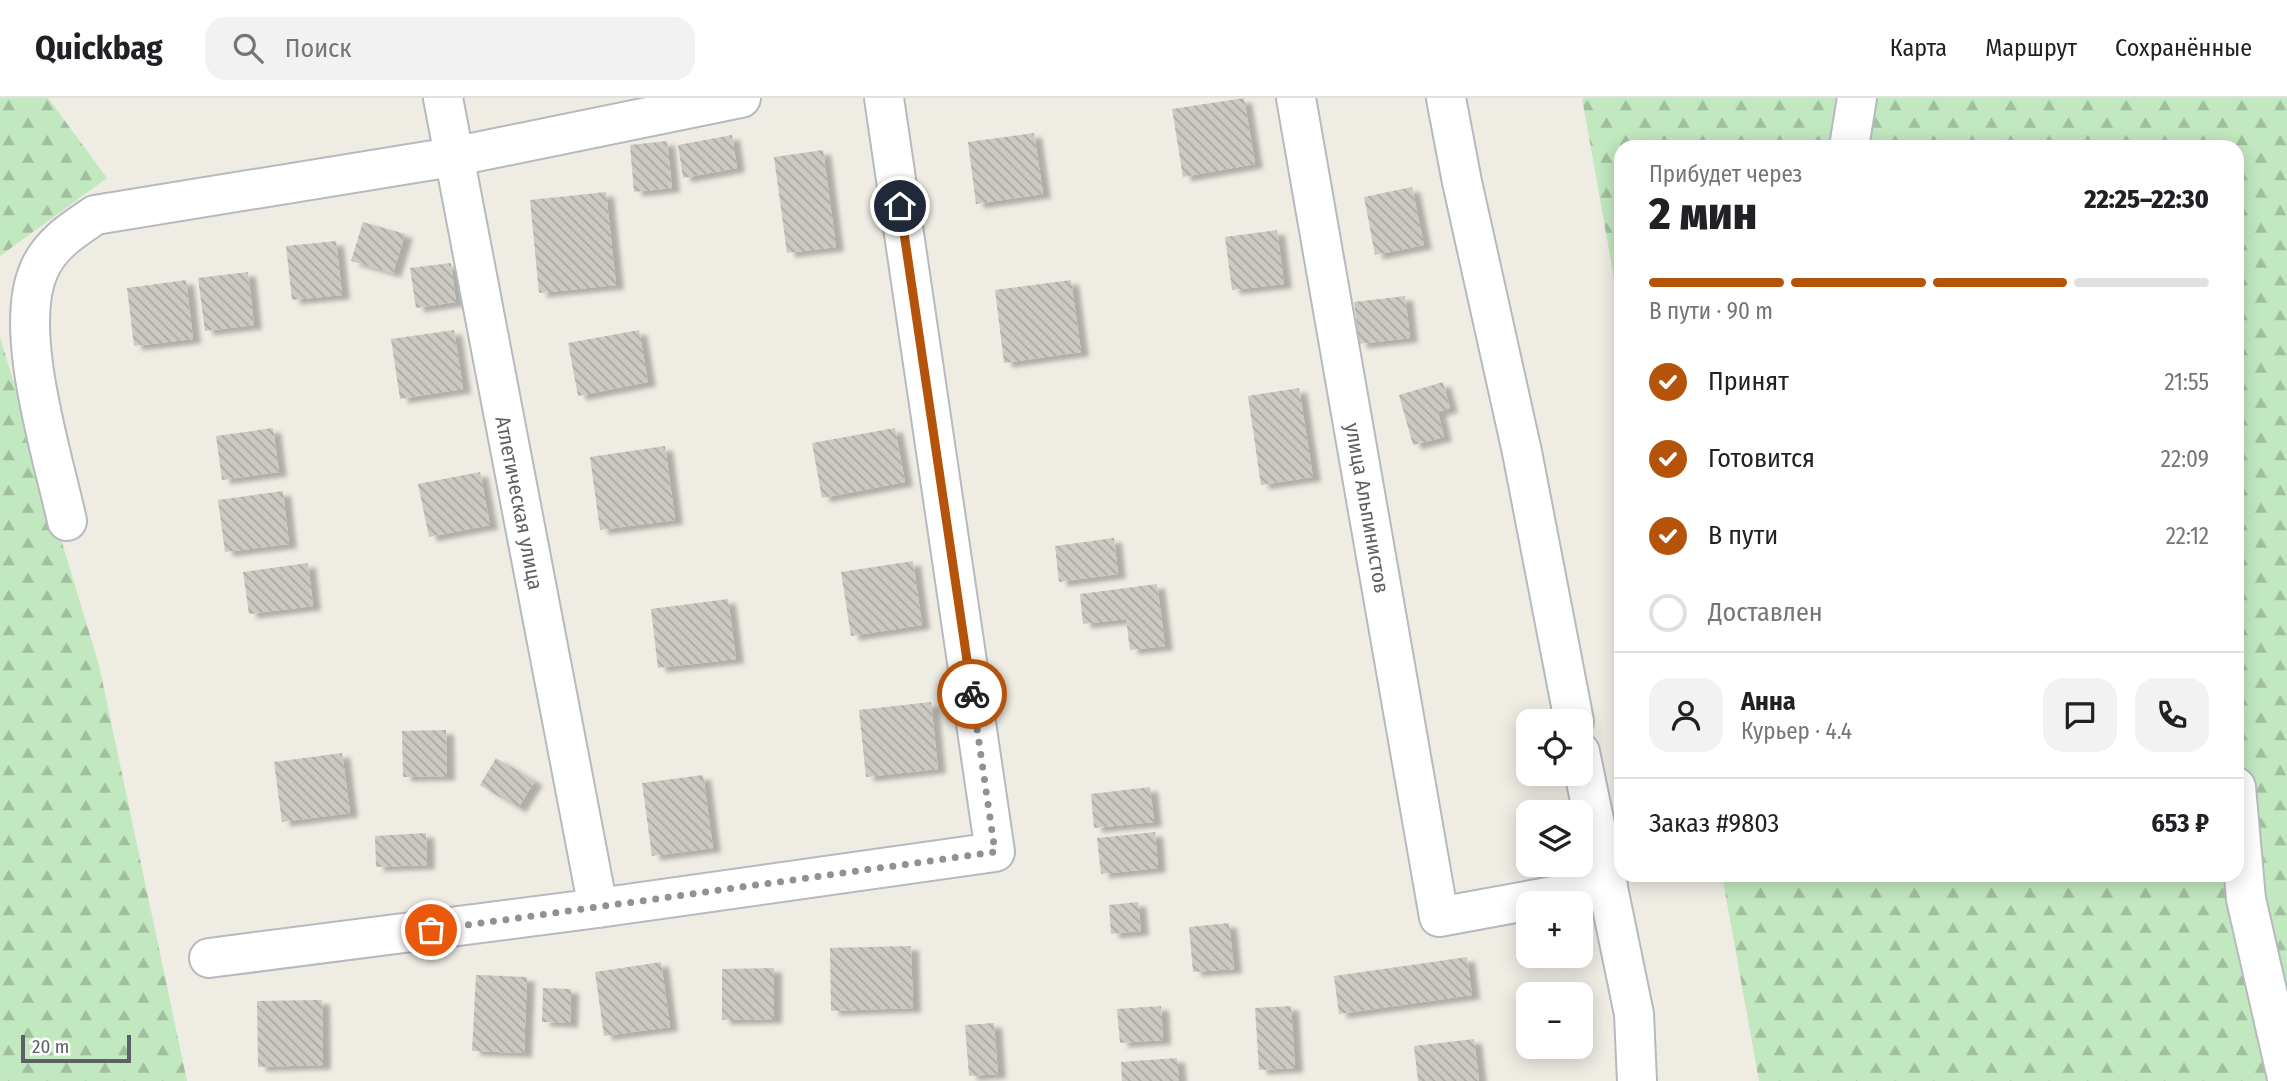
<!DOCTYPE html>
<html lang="ru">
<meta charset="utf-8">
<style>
body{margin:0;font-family:"Fira Sans Condensed",sans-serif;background:#f2f2f2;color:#202124;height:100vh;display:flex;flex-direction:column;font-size:26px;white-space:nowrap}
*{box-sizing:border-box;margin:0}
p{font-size:23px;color:#757577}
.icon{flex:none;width:38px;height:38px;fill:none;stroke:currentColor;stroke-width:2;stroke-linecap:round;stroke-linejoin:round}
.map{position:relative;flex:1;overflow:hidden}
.panel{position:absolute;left:1614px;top:42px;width:630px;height:742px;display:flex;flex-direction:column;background:#fff;border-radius:21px;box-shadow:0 4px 18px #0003}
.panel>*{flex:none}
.controls{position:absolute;left:1516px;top:611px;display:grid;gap:14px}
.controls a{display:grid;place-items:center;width:77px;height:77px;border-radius:14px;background:#fff;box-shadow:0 4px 18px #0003;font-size:35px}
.scale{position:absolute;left:21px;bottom:18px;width:110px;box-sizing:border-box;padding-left:7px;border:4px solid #5c6165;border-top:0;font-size:19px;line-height:24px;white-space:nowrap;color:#5c6165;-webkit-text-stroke:5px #fff;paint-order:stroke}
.pin{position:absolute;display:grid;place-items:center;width:60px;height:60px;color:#fff;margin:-30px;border:4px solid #fff;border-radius:50%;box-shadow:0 2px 7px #0007}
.courier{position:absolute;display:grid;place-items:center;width:70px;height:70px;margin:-35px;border:5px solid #b45309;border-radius:50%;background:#fff;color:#222;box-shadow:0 2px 9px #0007}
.head em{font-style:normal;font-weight:800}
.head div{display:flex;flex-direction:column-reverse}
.head{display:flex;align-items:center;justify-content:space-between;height:119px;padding:0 35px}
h1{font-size:46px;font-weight:800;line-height:52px}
.bar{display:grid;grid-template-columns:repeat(4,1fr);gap:10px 7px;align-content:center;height:84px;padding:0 35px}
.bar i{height:9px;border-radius:5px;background:#e0e0e0}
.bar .current{background:#b45309}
.bar p{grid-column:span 4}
.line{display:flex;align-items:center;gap:18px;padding:0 35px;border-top:2px solid #e0e0e0}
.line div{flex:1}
.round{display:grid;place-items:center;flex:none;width:74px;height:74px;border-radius:21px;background:#f2f2f2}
ol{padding:0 35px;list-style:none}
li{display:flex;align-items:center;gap:21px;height:77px}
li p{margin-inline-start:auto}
li .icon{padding:7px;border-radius:50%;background:#b45309;color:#fff;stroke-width:4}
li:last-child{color:#757577}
li i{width:38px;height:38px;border:4px solid #e0e0e0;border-radius:50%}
header{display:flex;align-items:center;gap:42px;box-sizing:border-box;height:98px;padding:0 35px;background:#fff;border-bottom:2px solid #e0e0e0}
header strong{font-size:33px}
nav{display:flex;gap:38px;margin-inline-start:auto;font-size:24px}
.search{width:490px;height:63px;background:#f2f2f2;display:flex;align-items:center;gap:18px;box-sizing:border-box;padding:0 24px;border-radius:21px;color:#757577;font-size:26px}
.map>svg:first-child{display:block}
.forest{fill:url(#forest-firs)}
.building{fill:url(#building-back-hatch);filter:url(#shadow)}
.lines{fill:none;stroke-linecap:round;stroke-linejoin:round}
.minor-casing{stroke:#b6babe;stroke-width:42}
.minor{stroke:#fff;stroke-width:38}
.done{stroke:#8f9291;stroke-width:7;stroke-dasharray:0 12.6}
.route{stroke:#b45309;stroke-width:9}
.labels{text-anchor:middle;stroke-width:5;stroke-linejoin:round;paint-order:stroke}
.street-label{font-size:21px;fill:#5c6165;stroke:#fff}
</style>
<header>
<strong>Quickbag</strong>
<div class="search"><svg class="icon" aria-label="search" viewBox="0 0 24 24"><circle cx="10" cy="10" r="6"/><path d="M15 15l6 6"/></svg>Поиск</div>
<nav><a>Карта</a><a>Маршрут</a><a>Сохранённые</a></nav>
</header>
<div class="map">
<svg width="2287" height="983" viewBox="0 0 2287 983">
<defs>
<pattern id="forest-firs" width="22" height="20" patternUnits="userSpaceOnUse" patternTransform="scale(1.75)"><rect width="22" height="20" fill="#c2e8bf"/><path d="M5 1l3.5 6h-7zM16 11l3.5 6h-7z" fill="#a1bf9f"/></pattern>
<pattern id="building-back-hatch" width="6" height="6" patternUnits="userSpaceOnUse" patternTransform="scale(1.75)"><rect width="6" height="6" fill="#ccc9c3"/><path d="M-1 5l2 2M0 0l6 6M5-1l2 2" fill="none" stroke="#a9a7a2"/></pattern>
<filter id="shadow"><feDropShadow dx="8" dy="4.5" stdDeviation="2" flood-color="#0004"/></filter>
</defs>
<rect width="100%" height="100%" fill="#efece4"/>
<!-- forest -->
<path class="forest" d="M0,0H48L107,80L0,158Z
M1582,0H2287V983H1759L1722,777H2236V49H1620V214Z
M0,239L99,567L187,983H0Z"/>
<!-- building -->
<path class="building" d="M1244,0L1255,66L1183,79L1172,11Z
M1034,35L1043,96L976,106L968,44Z
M732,37L737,70L683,80L678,47Z
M667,43L672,90L634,94L630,47Z
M823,52L836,149L787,155L774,59Z
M1412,89L1424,147L1375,157L1364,99Z
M606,94L616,187L539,195L530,102Z
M363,124L405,136L393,175L351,163Z
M1277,132L1284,186L1232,192L1225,139Z
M336,143L342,197L292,202L286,148Z
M451,165L456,204L416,210L410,170Z
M248,174L254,227L205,233L198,180Z
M186,182L193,241L134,248L127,190Z
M1071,182L1081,254L1004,265L995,192Z
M1405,198L1410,240L1359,246L1354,204Z
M454,232L463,291L400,301L391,241Z
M639,232L648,284L578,298L568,245Z
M1443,284L1450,310L1438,314L1444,339L1413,347L1399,297Z
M1299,290L1313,379L1261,387L1248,298Z
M273,330L279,374L222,382L216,338Z
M895,330L905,384L822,400L812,345Z
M665,348L675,422L600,432L590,359Z
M480,374L490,427L429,439L418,386Z
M283,393L289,446L225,454L218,402Z
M1114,440L1118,476L1059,484L1055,448Z
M913,463L922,527L851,538L841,474Z
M308,465L313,508L249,516L243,474Z
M1157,486L1165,548L1130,552L1126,521L1083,526L1080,496Z
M728,501L736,561L658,570L651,511Z
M931,604L938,671L866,679L859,612Z
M446,632L447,678L403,679L402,633Z
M342,655L350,715L282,724L274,664Z
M496,660L535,683L518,710L480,687Z
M703,677L713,750L652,758L642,685Z
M1150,689L1154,724L1094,730L1091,696Z
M1155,734L1158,770L1101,776L1097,740Z
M426,735L427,767L376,769L375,738Z
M1138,804L1141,833L1111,836L1109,807Z
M1229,825L1234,871L1193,874L1189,829Z
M911,848L913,910L831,913L830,850Z
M1467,859L1472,897L1339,916L1334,878Z
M661,864L670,929L604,938L595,874Z
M774,870V921L722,922V871Z
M476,877L527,879L524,955L472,953Z
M543,890L571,891L570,925L542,924Z
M322,902L323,967L258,969L257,903Z
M1161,908L1163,942L1120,945L1117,911Z
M1291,908L1295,970L1259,972L1255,910Z
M994,925L998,976L969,978L965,927Z
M1474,941L1479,983H1418L1414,948Z
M1177,960L1179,983H1122L1121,964Z"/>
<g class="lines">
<defs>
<path id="minor" d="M443,0L598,810
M1296,0L1439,819L1608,788
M1446,0L1462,84L1522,354L1574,623
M1849,49L1857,0
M67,423C53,358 12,232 39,172C50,146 73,132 95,117L452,59L741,0
M1580,654L1634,916L1637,983
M2236,689L2246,801L2287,980
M209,860L598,810L995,754L884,0"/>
</defs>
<!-- minor casing -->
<use href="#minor" class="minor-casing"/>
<!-- minor -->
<use href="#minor" class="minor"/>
</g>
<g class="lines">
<!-- done -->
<path class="done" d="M431,832L995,754L972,596"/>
<!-- route -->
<path class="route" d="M900,108L972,596"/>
</g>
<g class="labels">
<!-- street labels -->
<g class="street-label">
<text transform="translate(519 405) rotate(79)" y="7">Атлетическая улица</text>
<text transform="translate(1367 410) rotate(80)" y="7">улица Альпинистов</text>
</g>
</g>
</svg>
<div class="controls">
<a><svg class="icon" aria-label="locate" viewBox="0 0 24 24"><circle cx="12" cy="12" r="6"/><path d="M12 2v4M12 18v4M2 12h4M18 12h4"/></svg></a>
<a><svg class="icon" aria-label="layers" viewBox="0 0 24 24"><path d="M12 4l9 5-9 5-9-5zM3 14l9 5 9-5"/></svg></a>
<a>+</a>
<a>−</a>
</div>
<div class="scale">20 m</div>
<div class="pin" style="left:431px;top:832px;background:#ea580c"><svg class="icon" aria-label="bag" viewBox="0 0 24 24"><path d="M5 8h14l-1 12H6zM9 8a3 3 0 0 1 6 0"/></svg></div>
<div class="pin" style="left:900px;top:108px;background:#1f2937"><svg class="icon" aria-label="home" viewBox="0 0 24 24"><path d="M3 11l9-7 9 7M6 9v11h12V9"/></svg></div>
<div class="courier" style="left:972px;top:596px"><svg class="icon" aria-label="bike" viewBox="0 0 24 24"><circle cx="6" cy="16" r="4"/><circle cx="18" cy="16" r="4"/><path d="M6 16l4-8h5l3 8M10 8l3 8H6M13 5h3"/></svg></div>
<section class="panel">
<div class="head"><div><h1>2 мин</h1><p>Прибудет через</p></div><em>22:25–22:30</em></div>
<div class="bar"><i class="current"></i><i class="current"></i><i class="current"></i><i></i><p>В пути · 90 m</p></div>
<ol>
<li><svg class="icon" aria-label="check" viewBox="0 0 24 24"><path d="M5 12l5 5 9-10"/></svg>Принят<p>21:55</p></li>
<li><svg class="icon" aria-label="check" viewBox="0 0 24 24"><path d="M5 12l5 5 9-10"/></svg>Готовится<p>22:09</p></li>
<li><svg class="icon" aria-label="check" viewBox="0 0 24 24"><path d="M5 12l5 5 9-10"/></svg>В пути<p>22:12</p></li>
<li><i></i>Доставлен</li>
</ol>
<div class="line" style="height:126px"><a class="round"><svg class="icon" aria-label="person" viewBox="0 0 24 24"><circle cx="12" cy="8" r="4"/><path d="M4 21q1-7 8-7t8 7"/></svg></a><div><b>Анна</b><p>Курьер · 4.4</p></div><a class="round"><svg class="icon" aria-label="chat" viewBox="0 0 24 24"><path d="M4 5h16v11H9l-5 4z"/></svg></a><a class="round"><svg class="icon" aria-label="phone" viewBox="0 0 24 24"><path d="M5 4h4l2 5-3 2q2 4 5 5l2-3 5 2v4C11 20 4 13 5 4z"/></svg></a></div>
<div class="line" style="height:91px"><div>Заказ #9803</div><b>653 ₽</b></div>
</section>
</div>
